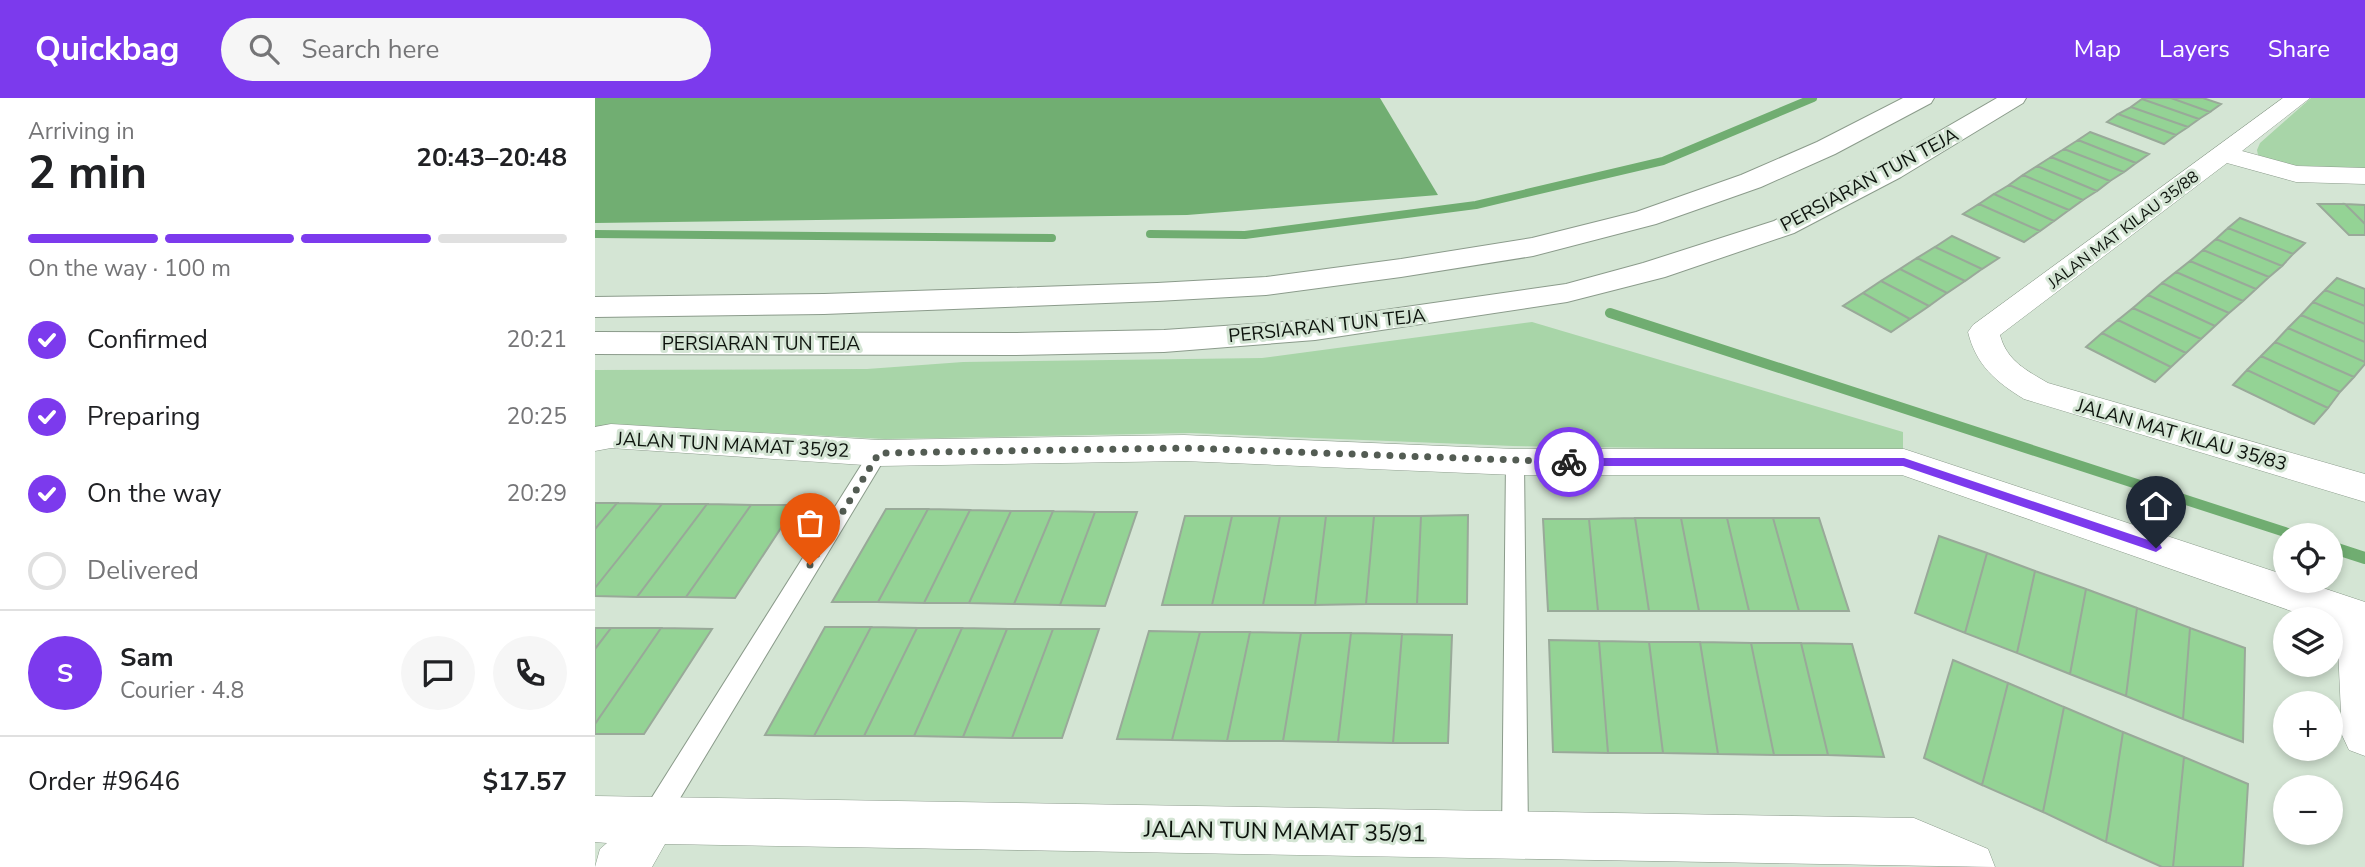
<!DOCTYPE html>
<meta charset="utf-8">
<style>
body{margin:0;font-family:"Nunito Sans",sans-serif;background:#f6f6f6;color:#202124;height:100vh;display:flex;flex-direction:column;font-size:26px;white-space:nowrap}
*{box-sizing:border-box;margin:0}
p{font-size:23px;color:#757577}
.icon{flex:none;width:38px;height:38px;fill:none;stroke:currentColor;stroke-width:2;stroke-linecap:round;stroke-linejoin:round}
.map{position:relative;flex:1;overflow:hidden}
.panel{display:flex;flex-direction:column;background:#fff;width:595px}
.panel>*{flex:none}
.fabs{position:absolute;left:1678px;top:425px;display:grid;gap:14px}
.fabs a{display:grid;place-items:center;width:70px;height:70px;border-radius:50%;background:#fff;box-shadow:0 4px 10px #0003;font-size:35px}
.pin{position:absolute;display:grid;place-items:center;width:60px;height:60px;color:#fff;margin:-72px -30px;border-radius:50% 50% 50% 0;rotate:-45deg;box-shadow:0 0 7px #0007}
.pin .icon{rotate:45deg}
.courier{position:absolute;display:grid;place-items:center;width:70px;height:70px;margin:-35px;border:5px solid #7c3aed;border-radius:50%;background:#fff;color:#222;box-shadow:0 2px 9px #0007}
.headline em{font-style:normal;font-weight:700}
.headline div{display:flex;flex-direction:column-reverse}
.headline{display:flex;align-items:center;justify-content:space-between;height:119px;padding:0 28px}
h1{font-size:46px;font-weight:700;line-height:52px}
.bar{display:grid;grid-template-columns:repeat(4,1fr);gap:10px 7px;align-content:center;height:84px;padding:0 28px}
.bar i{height:9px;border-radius:5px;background:#e0e0e0}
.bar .active{background:#7c3aed}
.bar p{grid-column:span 4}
.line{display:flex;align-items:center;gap:18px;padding:0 28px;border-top:2px solid #e0e0e0}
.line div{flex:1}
.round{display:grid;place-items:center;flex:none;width:74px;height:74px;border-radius:37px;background:#f6f6f6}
ol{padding:0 28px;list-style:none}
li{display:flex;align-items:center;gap:21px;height:77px}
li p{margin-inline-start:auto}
li .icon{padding:7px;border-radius:50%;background:#7c3aed;color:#fff;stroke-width:4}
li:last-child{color:#757577}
li i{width:38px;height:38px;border:4px solid #e0e0e0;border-radius:50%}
header{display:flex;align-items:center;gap:42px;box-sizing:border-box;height:98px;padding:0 35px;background:#7c3aed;color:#fff}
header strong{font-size:33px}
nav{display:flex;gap:38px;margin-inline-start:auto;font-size:24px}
.search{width:490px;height:63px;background:#f6f6f6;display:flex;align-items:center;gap:18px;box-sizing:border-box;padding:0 24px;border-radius:38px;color:#757577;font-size:26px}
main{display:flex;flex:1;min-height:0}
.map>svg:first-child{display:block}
.green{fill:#a8d5a8}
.forest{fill:#71ae72}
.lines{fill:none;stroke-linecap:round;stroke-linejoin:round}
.stream-far2{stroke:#70ad71;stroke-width:8}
.stream-far1{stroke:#70ad71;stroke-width:10}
.stream{stroke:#70ad71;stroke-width:12}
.building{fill:#94d395;stroke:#99a999;stroke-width:2}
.lane-casing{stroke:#8b9b8b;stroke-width:2}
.street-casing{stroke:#8b9b8b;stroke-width:1}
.primary-casing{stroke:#8b9b8b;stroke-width:2}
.lane{fill:#fff;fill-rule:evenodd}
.street{fill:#fff;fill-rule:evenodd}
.primary{fill:#fff;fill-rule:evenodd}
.route{fill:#7c3aed}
.done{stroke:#535c53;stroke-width:7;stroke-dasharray:0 12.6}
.labels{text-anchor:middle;stroke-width:6;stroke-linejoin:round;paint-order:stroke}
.far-street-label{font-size:16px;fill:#0d130d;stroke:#d4e5d4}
.street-label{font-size:19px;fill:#0d130d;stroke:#d4e5d4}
.near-street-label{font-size:23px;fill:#0d130d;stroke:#d4e5d4}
</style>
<header>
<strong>Quickbag</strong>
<div class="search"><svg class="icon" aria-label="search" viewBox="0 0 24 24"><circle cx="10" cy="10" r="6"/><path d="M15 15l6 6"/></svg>Search here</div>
<nav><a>Map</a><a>Layers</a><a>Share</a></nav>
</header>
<main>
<section class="panel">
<div class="headline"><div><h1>2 min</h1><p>Arriving in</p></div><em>20:43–20:48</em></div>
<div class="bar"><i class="active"></i><i class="active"></i><i class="active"></i><i></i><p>On the way · 100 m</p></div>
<ol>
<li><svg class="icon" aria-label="check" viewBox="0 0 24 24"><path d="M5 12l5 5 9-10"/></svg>Confirmed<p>20:21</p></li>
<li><svg class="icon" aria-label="check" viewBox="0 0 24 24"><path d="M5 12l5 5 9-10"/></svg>Preparing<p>20:25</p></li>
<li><svg class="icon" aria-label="check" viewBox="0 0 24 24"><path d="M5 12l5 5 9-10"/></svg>On the way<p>20:29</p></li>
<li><i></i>Delivered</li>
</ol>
<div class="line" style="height:126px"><b class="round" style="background:#7c3aed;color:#fff">S</b><div><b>Sam</b><p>Courier · 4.8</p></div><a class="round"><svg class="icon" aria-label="chat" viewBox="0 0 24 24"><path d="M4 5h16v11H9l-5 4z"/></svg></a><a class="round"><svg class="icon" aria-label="phone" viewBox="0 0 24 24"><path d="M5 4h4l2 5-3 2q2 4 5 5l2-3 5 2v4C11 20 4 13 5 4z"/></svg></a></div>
<div class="line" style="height:91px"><div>Order #9646</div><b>$17.57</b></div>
</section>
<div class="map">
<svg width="1770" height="769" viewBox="0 0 1770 769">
<rect width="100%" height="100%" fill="#d4e5d4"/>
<!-- green -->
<path class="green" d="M1716,0H1770V71L1694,67L1663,57L1662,52L1665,45Z
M937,224L1308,334V353L918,348L595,335L290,341L24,327L0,332V272L272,271L368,264L667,260Z"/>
<!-- forest -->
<path class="forest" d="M0,0H785L843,97L592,117L0,125Z"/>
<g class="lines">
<!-- stream-far2 -->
<path class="stream-far2" d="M0,136L457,140
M555,136L650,137L881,107L1068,63L1218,0"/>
<!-- stream-far1 -->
<path class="stream-far1" d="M1015,215L1702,438"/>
<!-- stream -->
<path class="stream" d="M1736,449L1770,460"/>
</g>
<!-- building -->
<path class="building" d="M1549,0H1576L1615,14L1604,21L1547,1Z
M1576,0H1608L1626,6L1615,14Z
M1547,1L1604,21L1593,29L1536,9Z
M1536,9L1593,29L1581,37L1523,16Z
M1523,16L1581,37L1569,46L1512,24Z
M1495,34L1554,56L1541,65L1483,42Z
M1483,42L1541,65L1529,74L1469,51Z
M1469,51L1529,74L1515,83L1456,59Z
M1456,59L1515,83L1502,93L1442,68Z
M1442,68L1502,93L1488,102L1428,77Z
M1428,77L1488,102L1474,112L1414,87Z
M1414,87L1474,112L1459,123L1399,96Z
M1399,96L1459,123L1445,133L1384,106Z
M1384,106L1445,133L1429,144L1368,116Z
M1723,106H1750L1770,126V137H1754Z
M1750,106L1770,107V126Z
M1645,120L1710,145L1698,156L1633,130Z
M1633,130L1698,156L1687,168L1621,141Z
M1357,138L1404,160L1387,171L1340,149Z
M1621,141L1687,168L1674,179L1608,152Z
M1340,149L1387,171L1370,183L1322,160Z
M1608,152L1674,179L1661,191L1595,163Z
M1322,160L1370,183L1352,195L1305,171Z
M1595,163L1661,191L1648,203L1581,174Z
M1305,171L1352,195L1334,208L1286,183Z
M1581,174L1648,203L1634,215L1567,185Z
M1742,180L1770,191V208L1730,192Z
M1286,183L1334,208L1315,221L1268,195Z
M1567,185L1634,215L1620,228L1553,197Z
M1730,192L1770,208V226L1718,204Z
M1268,195L1315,221L1296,234L1248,208Z
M1553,197L1620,228L1606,241L1538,210Z
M1718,204L1770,226V244L1706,217Z
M1538,210L1606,241L1591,255L1523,222Z
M1706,217L1770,244V264L1693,230Z
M1523,222L1591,255L1576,269L1507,235Z
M1693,230L1770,264V266L1759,279L1680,244Z
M1507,235L1576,269L1560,284L1491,249Z
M1680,244L1759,279L1745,294L1666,258Z
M1666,258L1745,294L1733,310L1652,272Z
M1652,272L1733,310L1719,326L1638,287Z
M0,405H22L0,431Z
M22,405L67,406L0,490V431Z
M67,406H112L42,499L0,498V490Z
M112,406L156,407L91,499H42Z
M156,407H201L140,500L91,499Z
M291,411H333L283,504H237Z
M333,411L375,412L329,505L283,504Z
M375,412L416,413L374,505H329Z
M416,413H458L419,506L374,505Z
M458,413L500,414L465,507L419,506Z
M500,414H542L510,508L465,507Z
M873,417L872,506H822L826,418Z
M590,418H637L617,507H567Z
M637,418H685L668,507H617Z
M685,418H731L720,507H668Z
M731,418H779L771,506L720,507Z
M779,418H826L822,506H771Z
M1040,420L1054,513H1003L994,421Z
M1040,420H1086L1104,513H1054Z
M1086,420H1132L1154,513H1104Z
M1132,420H1178L1204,513H1154Z
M1178,420H1224L1254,513H1204Z
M948,421H994L1003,513H953Z
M1344,438L1392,455L1370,535L1320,515Z
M1392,455L1440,473L1422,555L1370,535Z
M1440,473L1491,491L1475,576L1422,555Z
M1491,491L1542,510L1531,598L1475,576Z
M1542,510L1595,530L1588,621L1531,598Z
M230,529H276L219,638L170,637Z
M276,529L322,530L269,638H219Z
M0,530H16L0,551Z
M16,530H66L0,626V551Z
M66,530L117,531L49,636H0V626Z
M322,530H367L319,638H269Z
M367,530L412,531L368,639L319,638Z
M1595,530L1650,550L1648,644L1588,621Z
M412,531H458L417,640L368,639Z
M458,531H504L467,640H417Z
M554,533L605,534L577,642L522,641Z
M605,534H655L632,643L577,642Z
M655,534L706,535L688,643H632Z
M706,535H756L743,644L688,643Z
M756,535L807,536L798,645L743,644Z
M807,536L857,537L853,645H798Z
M954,542L1004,543L1013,655L958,654Z
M1004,543L1054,544L1068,655H1013Z
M1054,544H1105L1123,656L1068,655Z
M1105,544L1156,545L1179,657L1123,656Z
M1156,545H1206L1233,657H1179Z
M1206,545L1257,546L1289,659L1233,657Z
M1358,562L1413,585L1387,687L1329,660Z
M1413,585L1469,609L1448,714L1387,687Z
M1469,609L1528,634L1511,744L1448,714Z
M1528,634L1589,659L1578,769H1567L1511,744Z
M1589,659L1653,686L1648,769H1578Z"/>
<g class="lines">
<defs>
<path id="lane" d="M284,348L291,350L293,355L67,730L58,733L49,730L45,721L49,712L277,350Z
M920,357L927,359L929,364L933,737L929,746L920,750L911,746L907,737L911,364L913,359Z"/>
<path id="street" d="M1688,0H1715L1647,53L1702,68L1770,70V86L1701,84L1632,65L1405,237C1412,263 1431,272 1453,285L1770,376V404L1429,301C1401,284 1381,267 1373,234L1378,227Z
M16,326L284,342L589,337L920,351H1309L1690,477V483H1707L1770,504V658L1754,652L1747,637L1742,528L1736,526V522H1722L1307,377H920L589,363L284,368L16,350L0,353V329Z
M0,698L1319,720L1393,751L1400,769L70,746L57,769H0L5,751L12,745L0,744Z"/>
<path id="primary" d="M1308,0H1339L1336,5L1240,56L1166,89L1061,126L938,158L806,179L671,197L562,203L229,216L0,219V199L229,196L562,185L671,179L806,161L937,140L1041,114L1146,77L1222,44Z
M1402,0H1431L1428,5L1306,79L1199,135L1070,179L972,204L720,242L569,254L421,257L0,256V234L421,235L569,232L720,222L971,186L1048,165L1179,123L1286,67Z"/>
</defs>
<!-- lane casing -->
<use href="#lane" class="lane-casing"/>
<!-- street casing -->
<use href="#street" class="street-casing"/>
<!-- primary casing -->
<use href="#primary" class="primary-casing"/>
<!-- lane -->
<use href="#lane" class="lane"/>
<!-- street -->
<use href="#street" class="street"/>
<!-- primary -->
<use href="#primary" class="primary"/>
</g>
<!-- route -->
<path class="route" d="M974,360H1309L1565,446L1567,450L1561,454L1308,368H974L969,364Z"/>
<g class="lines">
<!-- done -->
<path class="done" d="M215,467L284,355L589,350L974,364"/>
</g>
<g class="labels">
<!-- far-street labels -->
<g class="far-street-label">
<text transform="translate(1528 131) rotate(-37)" y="6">JALAN MAT KILAU 35/88</text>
</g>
<!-- street labels -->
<g class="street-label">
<text transform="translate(1274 81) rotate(-28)" y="7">PERSIARAN TUN TEJA</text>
<text transform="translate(732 227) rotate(-6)" y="7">PERSIARAN TUN TEJA</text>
<text x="166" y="252">PERSIARAN TUN TEJA</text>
<text transform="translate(1587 336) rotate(16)" y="7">JALAN MAT KILAU 35/83</text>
<text transform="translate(138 346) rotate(3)" y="7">JALAN TUN MAMAT 35/92</text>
</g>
<!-- near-street labels -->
<g class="near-street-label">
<text transform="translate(690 733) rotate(1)" y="8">JALAN TUN MAMAT 35/91</text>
</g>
</g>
</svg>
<div class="fabs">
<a><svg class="icon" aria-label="locate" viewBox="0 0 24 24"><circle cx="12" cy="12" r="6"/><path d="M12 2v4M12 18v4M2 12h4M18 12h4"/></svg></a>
<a><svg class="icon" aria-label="layers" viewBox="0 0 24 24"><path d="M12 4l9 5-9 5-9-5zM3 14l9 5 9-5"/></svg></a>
<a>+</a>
<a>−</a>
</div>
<div class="pin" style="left:215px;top:467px;background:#ea580c"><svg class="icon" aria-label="bag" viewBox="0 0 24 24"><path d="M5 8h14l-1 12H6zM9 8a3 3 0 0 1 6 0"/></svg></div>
<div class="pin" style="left:1561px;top:450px;background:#1f2937"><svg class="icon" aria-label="home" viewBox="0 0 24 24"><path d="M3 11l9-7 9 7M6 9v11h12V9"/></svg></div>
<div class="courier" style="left:974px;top:364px"><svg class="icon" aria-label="bike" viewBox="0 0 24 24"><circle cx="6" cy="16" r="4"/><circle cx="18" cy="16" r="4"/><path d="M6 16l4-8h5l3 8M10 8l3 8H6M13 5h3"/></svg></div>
</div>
</main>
